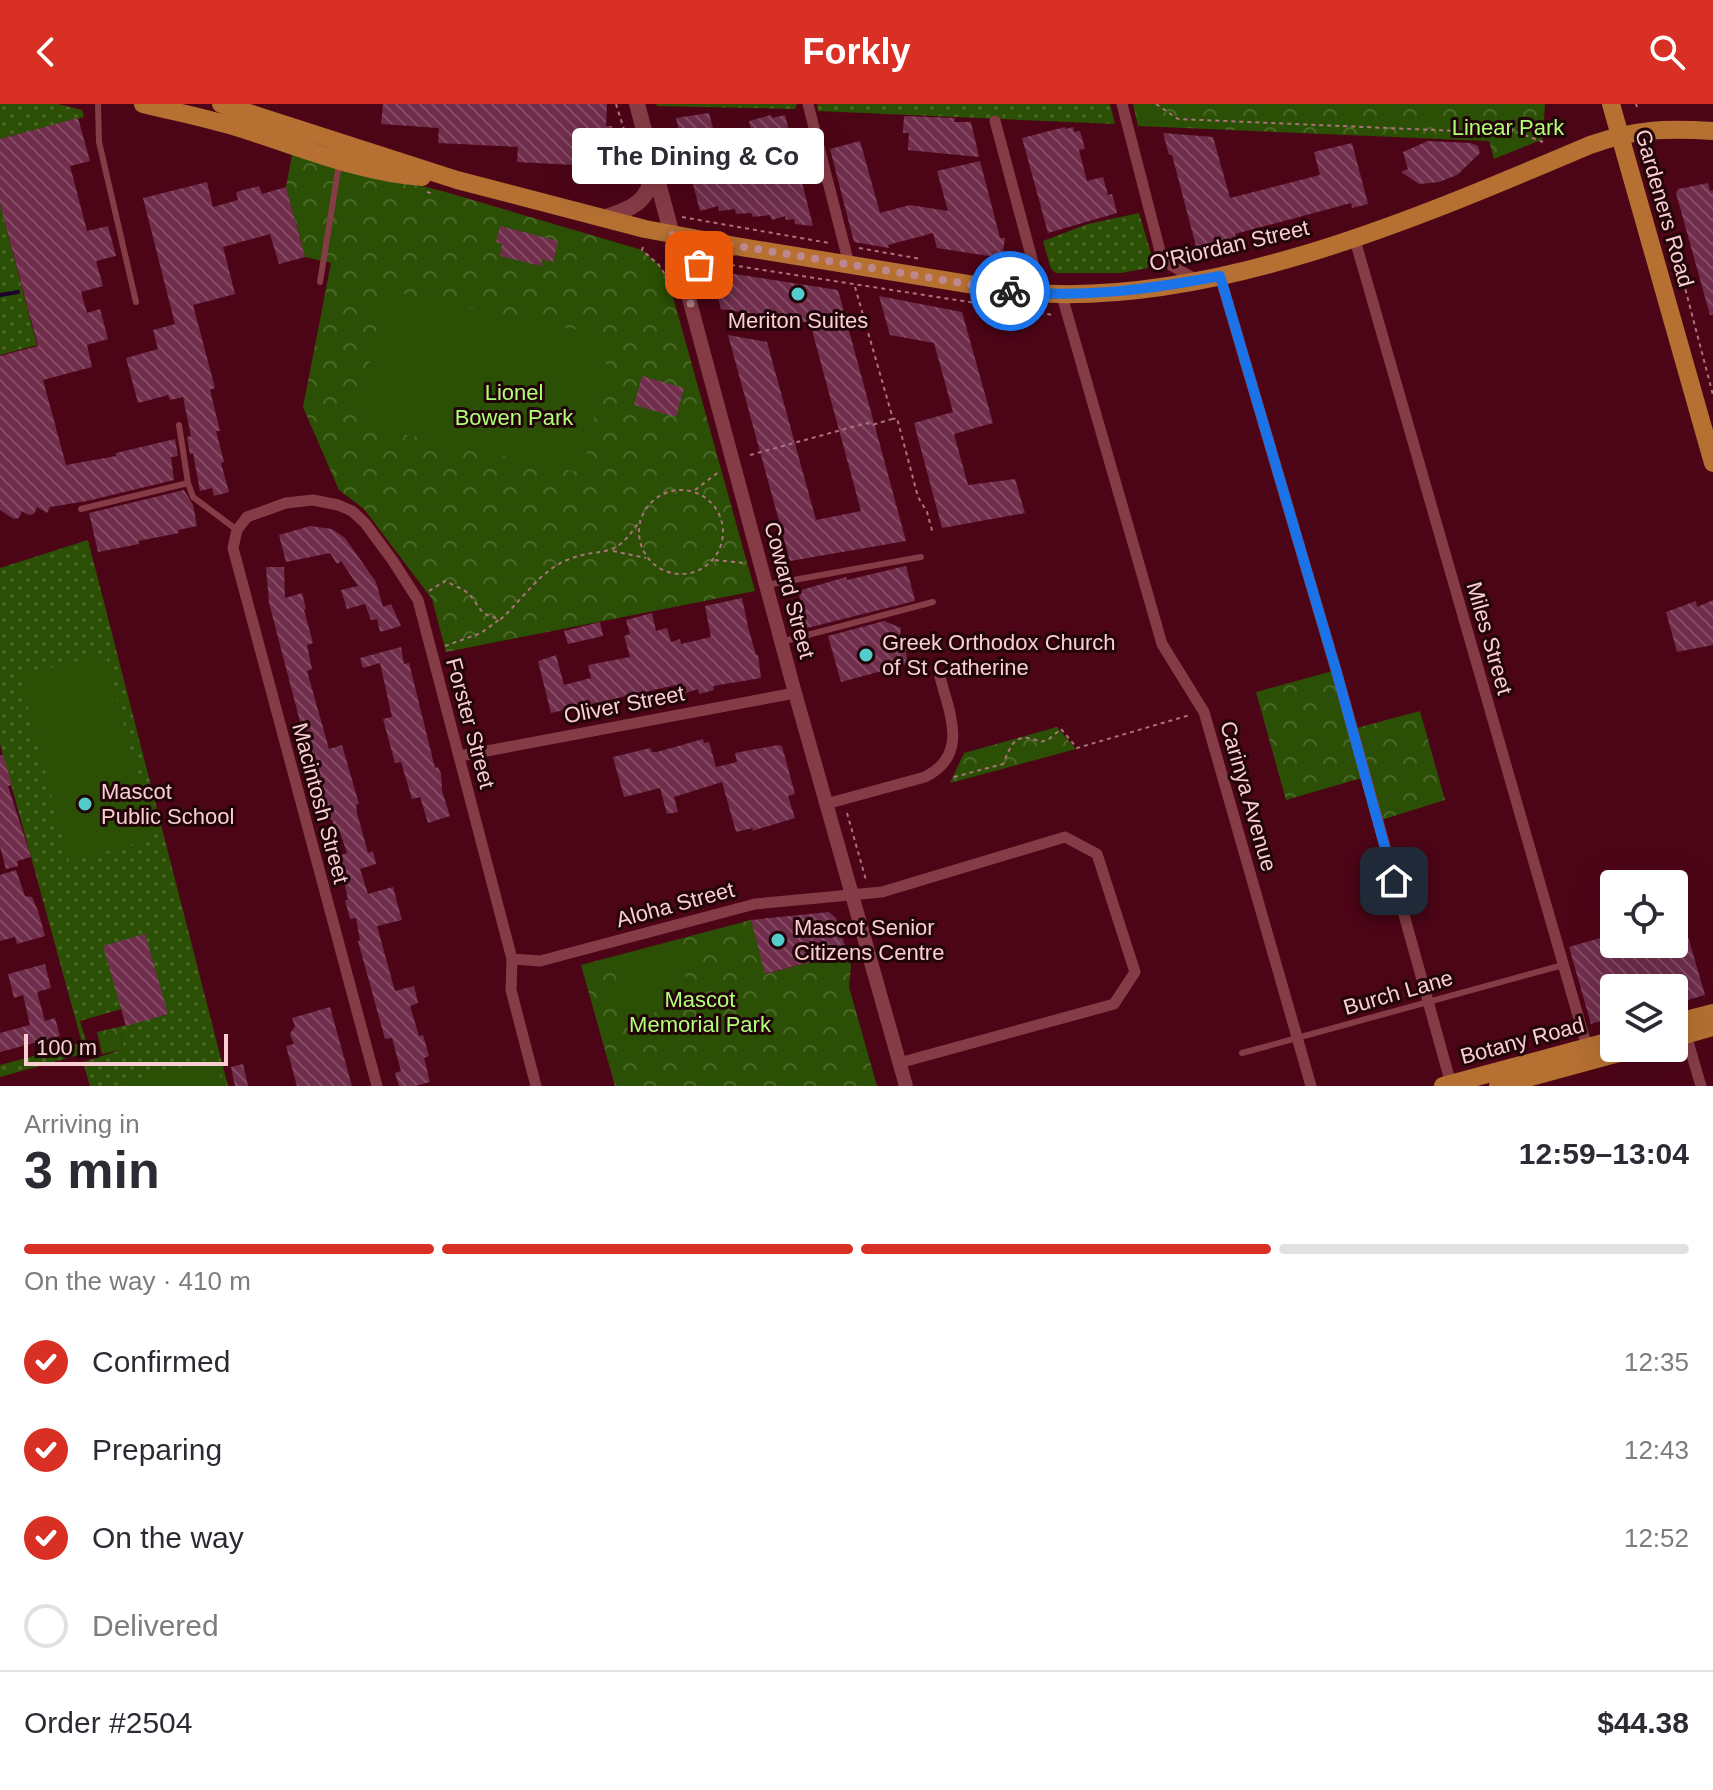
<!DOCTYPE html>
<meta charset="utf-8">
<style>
body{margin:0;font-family:Helvetica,sans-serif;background:#f7f7f7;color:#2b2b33;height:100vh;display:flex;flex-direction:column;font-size:30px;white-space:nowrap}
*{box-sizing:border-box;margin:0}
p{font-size:26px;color:#7c7c81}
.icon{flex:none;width:44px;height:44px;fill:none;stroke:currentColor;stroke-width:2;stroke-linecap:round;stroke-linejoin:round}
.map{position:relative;height:982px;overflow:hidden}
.sheet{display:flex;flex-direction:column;background:#fff;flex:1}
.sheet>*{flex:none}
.controls{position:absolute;left:1600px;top:766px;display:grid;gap:16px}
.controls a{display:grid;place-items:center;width:88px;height:88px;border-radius:8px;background:#fff;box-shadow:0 8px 32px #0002;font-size:40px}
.scale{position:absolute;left:24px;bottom:20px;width:204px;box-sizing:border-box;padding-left:8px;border:4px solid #fbced1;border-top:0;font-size:22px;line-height:28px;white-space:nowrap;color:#fbced1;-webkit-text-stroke:6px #210509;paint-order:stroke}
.pin{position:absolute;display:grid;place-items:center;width:68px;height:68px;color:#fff;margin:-34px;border-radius:16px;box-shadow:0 4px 12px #0006}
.courier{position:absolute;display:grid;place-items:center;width:80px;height:80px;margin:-40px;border:6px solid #1a73e8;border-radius:50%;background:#fff;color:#222;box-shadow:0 2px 10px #0007}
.bubble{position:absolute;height:56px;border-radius:8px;background:#fff;box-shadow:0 8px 32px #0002;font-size:26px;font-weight:700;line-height:56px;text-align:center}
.summary em{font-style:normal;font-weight:700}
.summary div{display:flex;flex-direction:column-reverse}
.summary{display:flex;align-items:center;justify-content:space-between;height:136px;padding:0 24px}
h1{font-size:52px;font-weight:700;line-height:60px}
.bar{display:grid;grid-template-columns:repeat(4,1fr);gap:12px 8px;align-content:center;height:96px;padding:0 24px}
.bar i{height:10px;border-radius:6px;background:#e1e1e2}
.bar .current{background:#d93025}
.bar p{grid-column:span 4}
.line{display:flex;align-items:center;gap:20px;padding:0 24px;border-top:2px solid #e1e1e2}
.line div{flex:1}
ol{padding:0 24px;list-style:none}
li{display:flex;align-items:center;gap:24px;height:88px}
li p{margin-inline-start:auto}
li .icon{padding:8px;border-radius:50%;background:#d93025;color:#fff;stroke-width:4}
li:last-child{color:#7c7c81}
li i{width:44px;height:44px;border:4px solid #e1e1e2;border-radius:50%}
header{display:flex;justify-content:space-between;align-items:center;height:104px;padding:0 24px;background:#d93025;color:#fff;font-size:36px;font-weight:700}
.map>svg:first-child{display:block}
.grass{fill:url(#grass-dots)}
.park{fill:url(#park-crowns)}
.pitch{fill:#2b5005}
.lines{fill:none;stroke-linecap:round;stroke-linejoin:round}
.stream{stroke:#1d002b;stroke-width:4}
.building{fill:url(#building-back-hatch)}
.path{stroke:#ab727c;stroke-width:2;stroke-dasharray:4 4;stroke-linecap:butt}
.service{stroke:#863c46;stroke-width:6}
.minor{stroke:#863c46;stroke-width:11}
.tertiary{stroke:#863c46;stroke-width:14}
.secondary{stroke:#863c46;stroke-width:16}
.primary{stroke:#b57032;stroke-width:18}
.done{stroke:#be8890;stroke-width:8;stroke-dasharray:0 14.4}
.route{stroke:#1a73e8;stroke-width:10}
.poi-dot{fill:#53cdcb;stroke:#210509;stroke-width:3}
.labels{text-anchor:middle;stroke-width:6;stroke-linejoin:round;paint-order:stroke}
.park-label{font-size:22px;fill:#b1fe79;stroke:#210509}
.street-label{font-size:22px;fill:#fbced1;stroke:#210509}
.poi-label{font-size:22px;fill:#fbced1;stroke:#210509;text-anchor:start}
</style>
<header><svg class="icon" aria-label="back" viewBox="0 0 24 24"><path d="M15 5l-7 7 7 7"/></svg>Forkly<svg class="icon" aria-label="search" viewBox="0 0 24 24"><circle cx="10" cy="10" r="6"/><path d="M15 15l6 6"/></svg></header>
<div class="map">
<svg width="1713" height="982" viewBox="0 0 1713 982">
<defs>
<pattern id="grass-dots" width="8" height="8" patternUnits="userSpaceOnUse" patternTransform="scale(2)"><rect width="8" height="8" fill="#2b5005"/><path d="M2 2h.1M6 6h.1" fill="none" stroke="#4b6828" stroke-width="1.8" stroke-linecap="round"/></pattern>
<pattern id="park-crowns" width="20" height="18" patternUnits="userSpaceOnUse" patternTransform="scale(2)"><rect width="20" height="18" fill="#2b5005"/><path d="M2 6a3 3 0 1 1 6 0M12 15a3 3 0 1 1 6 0" fill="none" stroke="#4b6828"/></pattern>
<pattern id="building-back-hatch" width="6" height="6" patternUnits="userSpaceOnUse" patternTransform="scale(2)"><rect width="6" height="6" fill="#702e4c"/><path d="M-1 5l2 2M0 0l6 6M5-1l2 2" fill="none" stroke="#854b65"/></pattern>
</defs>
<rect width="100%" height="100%" fill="#4c0517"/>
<!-- grass -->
<path class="grass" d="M0,0H58L82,6L84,13L0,35Z
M656,0H797L795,5L657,2Z
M817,0H1110L1115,20L818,7Z
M0,100L37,241L0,251Z
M1139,109L1153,156L1148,164L1121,169H1056L1051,165L1043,137L1088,120Z
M88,436L228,982H90L83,958L124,945L119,923L168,910L121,905L80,917L89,948L0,973V961L82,939L0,640V464Z"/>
<!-- park -->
<path class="park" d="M1133,0H1545L1543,35L1494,55L1489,37L1138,22Z
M292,51L442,87L642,146L659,161L668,175L755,487L446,548L432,495L364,405L339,386L303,303L331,159L305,153L286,83Z
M1336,566L1353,625L1420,607L1445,696L1378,717L1365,673L1286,696L1256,588Z
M1057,623L1076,645L950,679L964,649Z
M751,816L766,870L847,848L851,862L849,883L877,982H615L581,861Z
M119,923L124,945L102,950L97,928Z"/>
<!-- pitch -->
<path class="pitch" d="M385,186L612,233L582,369L356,320Z
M105,550L154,735L69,757L20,572Z
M676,838L692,898L628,916L611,856Z
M216,954L222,982H113Z"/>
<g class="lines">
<!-- stream -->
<path class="stream" d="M0,191L18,188"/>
</g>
<!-- building -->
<path class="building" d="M383,0H607L606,22H612L611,63L517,58L518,43L438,39L439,24L381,20Z
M709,9L724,66L728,65L731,74L761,67L749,17L771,11L772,14L785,11L813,122L795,120L794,115L786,116L785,112L772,116L770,111L753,113L751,109L736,110L735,105L719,107L718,102L700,107L676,14Z
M904,12L955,14L954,18H971L979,53L908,46L909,29H903Z
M78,14L90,57L70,62L87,127L108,122L116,152L96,157L103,182L81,188L87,209L100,205L108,235L87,241L92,263L43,276L66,361L116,352V349L175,335L178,352L171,353L174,376L87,397L50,403L47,409L37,403L34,410L29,411L22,407L19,414L14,415L0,406V252L38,242L0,100V35Z
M1065,23L1066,25L1073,23L1074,28L1080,27L1085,45L1079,46L1087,77L1103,73L1108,91L1112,90L1117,109L1048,129L1022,34Z
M1163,29L1213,33L1230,94L1320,71L1314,48L1352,39L1368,100L1352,104L1351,99L1235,130L1237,136L1197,146L1172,51H1169Z
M860,37L880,109L910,101L948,107L937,67L980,57L1000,134H1005L1002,154L937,144L933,129L888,141L889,144L854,138L830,45Z
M1428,37L1470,39L1478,42L1480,49L1457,71L1439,78L1419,80L1401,68L1408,65L1403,48Z
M207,78L213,103L238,96L236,88L259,82L262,90L286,83L305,153L279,160L270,130L223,143L235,190L193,201L215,284L210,286L220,327H216L224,358L221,359L229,388L214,392L212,384L200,387L193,349L190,350L187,333L191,332L183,293L170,296L168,291L138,299L126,254L158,245L153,226L175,220L143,94Z
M1708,79L1710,87L1713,86V211H1710L1676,89L1678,85Z
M500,122L558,137L553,158L542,155L541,162L500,152L502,140L496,138Z
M721,168L838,186L906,437L790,457L728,231L767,238L816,416L861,407L810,219L721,205L713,175Z
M879,192L962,208L993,319L954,330L968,381L1015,375L1025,409L942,424L914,319L953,308L934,239L890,231Z
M642,272L684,284L676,313L634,301Z
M184,386L193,401L197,422L178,426L179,429L138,437L139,440L98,448L89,409Z
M310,422L332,425L345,434L376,478L383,503L391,500L401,522L380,528L377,515L371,516L365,500L347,505L341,486L358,482L341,457L337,460L330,449L286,458L279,431Z
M906,462L915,497L807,524L798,487L846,473L847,476Z
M266,463H284L285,494L302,489L306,505L304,506L313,539L307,541L312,565L307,567L329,645L342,641L359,700L356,701L357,709L368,749L373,747L376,760L360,765L368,790L393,783L402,816L377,822L395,887L414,882L418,899L410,902L419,932L423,931L429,952L424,954L430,978L415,982H399L395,969L401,967L392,934L385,935L358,837L360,836L356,814L350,815L345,796H348L339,752L347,749L340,728L336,729L332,715L326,717L269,499Z
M742,494L748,523L756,551H758L761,574L713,582L714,586L699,590L698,585L679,591L676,581L551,609L538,557L556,551L564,581L591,574L588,561L630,553L624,532L630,530L626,516L652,509L656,527L667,524L671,538L680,535L681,540L711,533L705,502Z
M1713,496V541L1677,548L1666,508L1696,497L1697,503Z
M884,517L901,524L900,531L907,542L906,549L908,560L841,578L828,532Z
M600,518L603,532L568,540L564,527Z
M401,543L404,560L409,559L435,664L438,663L441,670L442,687L450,712L428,719L420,693L412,695L401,658L395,659L383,615L392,613L380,559L363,564L360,554Z
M703,635L704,639L709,638L716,663L737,658L735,649L778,641L782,642L795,690L788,692L795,714L752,727L753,724L736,728L722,678L674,693L678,708L667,710L660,684L624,693L613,653L650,644L652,648H657Z
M0,651H3L12,681L8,682L31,753L17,757L18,762L6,765L0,743Z
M16,766L25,792L32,793L38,807L45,832L17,840L15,833L0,837V771Z
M1677,795L1705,891L1674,900V884H1614V913L1591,920L1569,843L1614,830V840H1626L1630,854L1666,844L1665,840H1674V796Z
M829,808L836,814L847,848L765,870L751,816Z
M145,830L168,910L126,922L103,842Z
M45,860L51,884L37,888L45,917L55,914L60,932L0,948V929L30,921L23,891L14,894L8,870Z
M330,903L352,982H297L286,942L294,940L290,930L295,922L292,914Z
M243,960L248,982H235L231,963Z"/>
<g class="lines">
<!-- path -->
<path class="path" d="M616,0L636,64
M1156,0L1178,15L1481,28L1501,22L1543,38
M1636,0L1637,3
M1649,46L1713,291
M427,88L434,90
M682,113L829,139
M643,143L642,146L659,161L668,175
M859,144L921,155
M731,161L1053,211
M855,183L893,315L897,314L918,393L927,408L933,430
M750,351L867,319L872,321L892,315
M639 428a42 42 0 1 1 84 0a42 42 0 1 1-84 0Z
M695,386L720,367
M613,447L646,454
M715,456L744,459
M429,487L445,477C453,481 464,485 470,491C482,506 479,511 501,515C522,496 540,467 567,456C604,441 613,459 640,416
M445,542L481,529L500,515
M954,673L1003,660C1011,642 1014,626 1041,638L1049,635L1061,625L1077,644L1190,611
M847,709L866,776"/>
<!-- service -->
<path class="service" d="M98,0L99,38L136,198
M320,178L339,60
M188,379L193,393L237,426
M81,405L188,379L179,321
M766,481L921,453
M781,538L933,498
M1242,949L1563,861"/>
<!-- minor -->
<path class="minor" d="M808,0L849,160
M1122,0L1160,147L1172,162L1197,176
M995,17L1036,170L1037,190
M1355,136L1587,943
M1220,172L1336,566L1451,980
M1062,192L1162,540L1204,608L1311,982
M460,652L795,589
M826,700L925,673C969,651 950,611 940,573
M512,855L540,857L755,800L882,788L1065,733L1097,750L1135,868L1114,900L899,959
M1686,931L1701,982
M377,982L233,444L237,426L247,413L286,399L313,396L338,401L352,407L365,419L393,457L418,496L512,855L511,886L536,982"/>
<!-- tertiary -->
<path class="tertiary" d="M672,131L795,589L906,982
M691,188C692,158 710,151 737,144"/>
<!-- secondary -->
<path class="secondary" d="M637,0L672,131
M603,114C629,106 651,98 652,67"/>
<!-- primary -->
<path class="primary" d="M143,0C175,8 207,14 239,24C298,42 360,69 422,73
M221,0L457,76L645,125L741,143L1011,187C1201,209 1417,114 1590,41C1635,25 1666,24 1713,27
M1611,0L1713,359
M1674,919L1713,909
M1674,934L1713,923
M1443,982L1614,936
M1498,982L1637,944"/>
</g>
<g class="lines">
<!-- done -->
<path class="done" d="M699,161L691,179V201L672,131L1010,187"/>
<!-- route -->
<path class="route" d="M1010,187C1081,195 1151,185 1220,172L1336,566L1394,777"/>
</g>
<!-- markers -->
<g class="poi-dot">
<circle cx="798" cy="190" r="8"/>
<circle cx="866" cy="551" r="8"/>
<circle cx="85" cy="700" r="8"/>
<circle cx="778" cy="836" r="8"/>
</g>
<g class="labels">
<!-- park labels -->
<g class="park-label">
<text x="1508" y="31">Linear Park</text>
<text x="514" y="296">Lionel<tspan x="514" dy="25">Bowen Park</tspan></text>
<text x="700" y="903">Mascot<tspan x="700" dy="25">Memorial Park</tspan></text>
</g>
<!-- street labels -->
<g class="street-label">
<text transform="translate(1665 104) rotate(74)" y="8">Gardeners Road</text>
<text transform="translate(1229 141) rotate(-13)" y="8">O'Riordan Street</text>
<text transform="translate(790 486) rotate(75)" y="8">Coward Street</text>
<text transform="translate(1490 534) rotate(74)" y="8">Miles Street</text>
<text transform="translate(624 600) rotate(-11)" y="8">Oliver Street</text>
<text transform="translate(471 619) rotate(75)" y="8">Forster Street</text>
<text transform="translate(1249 692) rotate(74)" y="8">Carinya Avenue</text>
<text transform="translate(321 699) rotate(75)" y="8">Macintosh Street</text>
<text transform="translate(675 800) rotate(-15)" y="8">Aloha Street</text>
<text transform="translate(1398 888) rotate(-16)" y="8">Burch Lane</text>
<text transform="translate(1522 936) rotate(-15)" y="8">Botany Road</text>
</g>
<!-- poi labels -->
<g class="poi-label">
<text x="798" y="224" text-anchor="middle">Meriton Suites</text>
<text x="882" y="546">Greek Orthodox Church<tspan x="882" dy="25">of St Catherine</tspan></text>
<text x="101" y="695">Mascot<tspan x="101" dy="25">Public School</tspan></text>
<text x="794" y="831">Mascot Senior<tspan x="794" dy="25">Citizens Centre</tspan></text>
</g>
</g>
</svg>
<div class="controls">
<a><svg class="icon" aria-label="locate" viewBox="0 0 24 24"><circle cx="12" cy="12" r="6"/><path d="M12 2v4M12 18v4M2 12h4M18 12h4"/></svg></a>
<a><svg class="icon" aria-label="layers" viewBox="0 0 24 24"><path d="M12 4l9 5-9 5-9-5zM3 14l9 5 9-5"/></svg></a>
</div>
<div class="scale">100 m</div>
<div class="pin" style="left:699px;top:161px;background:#ea580c"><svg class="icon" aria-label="bag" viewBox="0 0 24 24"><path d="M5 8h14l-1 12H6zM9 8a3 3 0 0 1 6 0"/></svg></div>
<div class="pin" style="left:1394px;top:777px;background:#1f2937"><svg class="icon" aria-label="home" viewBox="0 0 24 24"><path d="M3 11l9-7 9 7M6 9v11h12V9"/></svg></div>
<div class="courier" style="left:1010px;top:187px"><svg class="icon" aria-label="bike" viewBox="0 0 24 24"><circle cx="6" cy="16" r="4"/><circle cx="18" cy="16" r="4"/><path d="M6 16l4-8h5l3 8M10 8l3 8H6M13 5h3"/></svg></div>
<div class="bubble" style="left:572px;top:24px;width:252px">The Dining &amp; Co</div>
</div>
<section class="sheet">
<div class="summary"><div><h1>3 min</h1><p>Arriving in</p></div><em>12:59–13:04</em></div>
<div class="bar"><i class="current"></i><i class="current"></i><i class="current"></i><i></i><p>On the way · 410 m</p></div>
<ol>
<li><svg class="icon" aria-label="check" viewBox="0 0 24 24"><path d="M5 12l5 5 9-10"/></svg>Confirmed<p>12:35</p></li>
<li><svg class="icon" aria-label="check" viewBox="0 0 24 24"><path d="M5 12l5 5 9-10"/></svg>Preparing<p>12:43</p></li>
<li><svg class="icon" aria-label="check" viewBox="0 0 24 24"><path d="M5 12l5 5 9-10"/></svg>On the way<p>12:52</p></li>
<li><i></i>Delivered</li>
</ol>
<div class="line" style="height:104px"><div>Order #2504</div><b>$44.38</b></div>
</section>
